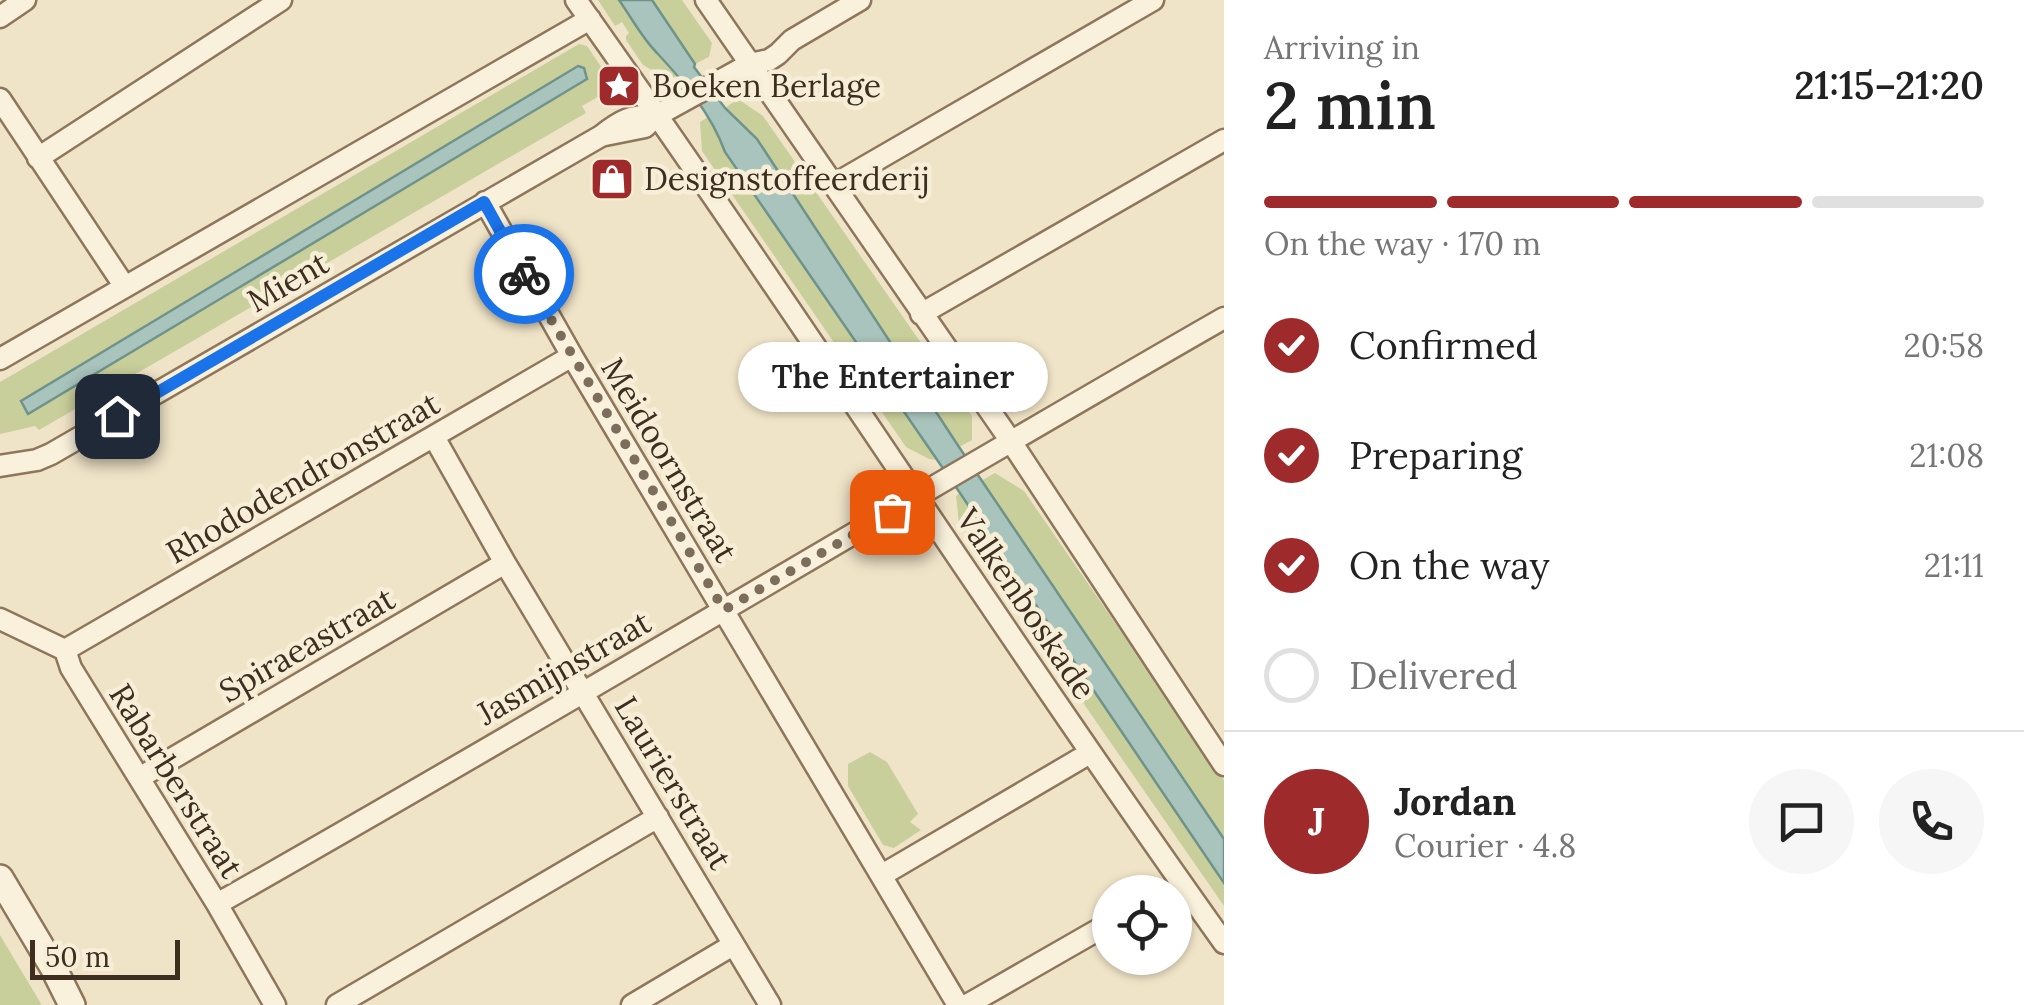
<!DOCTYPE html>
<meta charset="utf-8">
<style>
body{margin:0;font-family:Lora,serif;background:#f6f6f6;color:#222;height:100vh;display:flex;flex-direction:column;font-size:38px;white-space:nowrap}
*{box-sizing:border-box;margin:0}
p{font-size:32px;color:#767676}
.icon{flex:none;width:55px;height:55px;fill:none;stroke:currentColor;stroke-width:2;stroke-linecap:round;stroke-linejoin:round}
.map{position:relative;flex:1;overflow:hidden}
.details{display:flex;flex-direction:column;background:#fff;width:800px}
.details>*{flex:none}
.buttons{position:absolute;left:1092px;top:875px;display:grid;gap:20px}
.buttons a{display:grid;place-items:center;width:100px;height:100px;border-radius:50%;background:#fff;box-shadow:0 2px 8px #0004;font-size:50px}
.scale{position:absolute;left:30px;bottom:25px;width:150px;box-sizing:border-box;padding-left:10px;border:5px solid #3d2e20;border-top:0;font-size:28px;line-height:35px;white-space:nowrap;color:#3d2e20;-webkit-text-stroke:8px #f7eed8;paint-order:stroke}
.pin{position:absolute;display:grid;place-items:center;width:85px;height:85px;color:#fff;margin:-42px;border-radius:20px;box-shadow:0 5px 15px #0006}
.courier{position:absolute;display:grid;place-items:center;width:100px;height:100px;margin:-50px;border:8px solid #1a73e8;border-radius:50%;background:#fff;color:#222;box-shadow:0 2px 12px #0007}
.bubble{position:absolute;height:70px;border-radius:35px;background:#fff;box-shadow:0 2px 8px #0004;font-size:32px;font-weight:600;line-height:70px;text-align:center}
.headline em{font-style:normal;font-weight:600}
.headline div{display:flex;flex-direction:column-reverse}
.headline{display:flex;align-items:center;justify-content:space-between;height:170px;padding:0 40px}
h1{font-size:65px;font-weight:600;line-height:75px}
.bar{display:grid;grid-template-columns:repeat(4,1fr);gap:15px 10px;align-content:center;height:120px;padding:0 40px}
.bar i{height:12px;border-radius:8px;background:#e0e0e0}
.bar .on{background:#9e2a2b}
.bar p{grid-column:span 4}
.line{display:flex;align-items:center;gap:25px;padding:0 40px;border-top:2px solid #e0e0e0}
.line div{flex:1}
.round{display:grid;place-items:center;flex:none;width:105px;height:105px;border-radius:52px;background:#f6f6f6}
ol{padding:0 40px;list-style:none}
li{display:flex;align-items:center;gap:30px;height:110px}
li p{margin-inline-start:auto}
li .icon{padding:10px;border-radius:50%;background:#9e2a2b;color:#fff;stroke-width:4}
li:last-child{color:#767676}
li i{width:55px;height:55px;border:5px solid #e0e0e0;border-radius:50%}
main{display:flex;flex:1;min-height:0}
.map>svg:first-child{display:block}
.green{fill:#c9cf9b;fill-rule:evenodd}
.water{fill:#a9c4bc;stroke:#6f938a;stroke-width:2.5}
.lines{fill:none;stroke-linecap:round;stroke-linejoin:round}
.minor-casing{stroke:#8d765c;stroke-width:25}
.tertiary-casing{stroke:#8d765c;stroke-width:30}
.minor{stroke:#faf1dc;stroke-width:20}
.tertiary{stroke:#faf1dc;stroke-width:25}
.done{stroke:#7c6e5b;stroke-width:10;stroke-dasharray:0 18}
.route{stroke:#1a73e8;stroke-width:12}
.labels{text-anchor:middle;stroke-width:9;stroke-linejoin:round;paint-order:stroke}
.poi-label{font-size:32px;fill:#3d2e20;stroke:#f7eed8;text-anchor:start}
.street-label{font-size:32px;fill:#3d2e20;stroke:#f7eed8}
</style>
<main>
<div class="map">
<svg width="1224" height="1005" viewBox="0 0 1224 1005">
<rect width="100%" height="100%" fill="#f0e4c8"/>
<!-- green -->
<path class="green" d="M598,0H619L655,51L672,66L678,75L669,80L643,65L626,40V36L629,33L622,22L615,26Z
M652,0H682L712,43L709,57L695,64Z
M579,44L587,46L615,87L582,106L586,113L39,430L35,426L0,434V382ZM577,66L584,68L28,413L22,401Z
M738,99L763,116L972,416V440L959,447L757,139L725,108Z
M708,117L719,134L725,152L937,460L929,459L906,447L702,151L700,122Z
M995,473L1024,491L1224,780V839L981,481Z
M960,493L1224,883V906L959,524L956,496Z
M870,752L887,762L918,814L910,822L921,830L894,848L883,845L848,786V764Z
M0,935L40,1002L41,1005H0Z"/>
<!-- water -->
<path class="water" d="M619,0H652L695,64L694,67L725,108L757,139L959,447L1224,839V883L960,493L725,152C711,113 684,82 657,53C642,38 631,17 619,0Z
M578,66L584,68L587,79L28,414L21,401Z"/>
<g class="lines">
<defs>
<path id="minor" d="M576,0C797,311 1003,633 1224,943
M706,0L1010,440L1224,765
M0,17L25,0
M0,99L125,287
M605,135L645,127L656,116L750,64L769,60L778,54L792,40L860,0
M38,158L281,0
M835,184L1153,0
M485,202L572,356L958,1005
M921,314L1224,140
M0,359L590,19
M434,437L505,563L770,1005
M0,466L37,460L51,454L601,136C620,121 632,114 656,116
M0,619L65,650L71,668L217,904L275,1005
M65,650L572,356
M139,778L505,563
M882,875L1090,753
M217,904C555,713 887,511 1224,318
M337,1005L658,817
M632,1005L733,945
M967,1005L1110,923"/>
<path id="tertiary" d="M0,878L53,967L72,1005"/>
</defs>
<!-- minor casing -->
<use href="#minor" class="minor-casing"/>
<!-- tertiary casing -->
<use href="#tertiary" class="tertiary-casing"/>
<!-- minor -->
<use href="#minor" class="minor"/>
<!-- tertiary -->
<use href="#tertiary" class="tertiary"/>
</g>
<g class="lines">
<!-- done -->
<path class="done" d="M524,274L724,610L892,512"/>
<!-- route -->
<path class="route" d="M117,416L484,202L524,274"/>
</g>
<!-- icons -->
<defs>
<symbol id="sight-square" viewBox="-11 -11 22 22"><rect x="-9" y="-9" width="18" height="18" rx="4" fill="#9e2a2b" stroke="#f7eed8"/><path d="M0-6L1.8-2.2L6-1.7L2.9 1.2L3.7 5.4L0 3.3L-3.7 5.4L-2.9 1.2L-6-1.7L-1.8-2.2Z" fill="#fff"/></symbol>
<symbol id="shop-square" viewBox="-11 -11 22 22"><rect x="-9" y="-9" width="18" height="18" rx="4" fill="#9e2a2b" stroke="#f7eed8"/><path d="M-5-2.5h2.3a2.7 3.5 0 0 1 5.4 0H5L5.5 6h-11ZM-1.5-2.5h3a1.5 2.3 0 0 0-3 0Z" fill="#fff"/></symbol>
</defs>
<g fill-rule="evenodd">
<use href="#sight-square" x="594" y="61" width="50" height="50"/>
<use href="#shop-square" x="587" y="154" width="50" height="50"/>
</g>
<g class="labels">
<!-- poi labels -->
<g class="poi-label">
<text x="652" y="97">Boeken Berlage</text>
<text x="644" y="190">Designstoffeerderij</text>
</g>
<!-- street labels -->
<g class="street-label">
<text transform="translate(288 282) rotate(-30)" y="11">Mient</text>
<text transform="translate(669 460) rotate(59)" y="11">Meidoornstraat</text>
<text transform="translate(303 478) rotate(-30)" y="11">Rhododendronstraat</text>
<text transform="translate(1026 604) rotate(56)" y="11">Valkenboskade</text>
<text transform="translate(307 645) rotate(-30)" y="11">Spiraeastraat</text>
<text transform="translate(564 668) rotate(-30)" y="11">Jasmijnstraat</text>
<text transform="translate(176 781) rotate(58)" y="11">Rabarberstraat</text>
<text transform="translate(673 783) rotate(59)" y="11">Laurierstraat</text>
</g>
</g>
</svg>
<div class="buttons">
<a><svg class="icon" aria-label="locate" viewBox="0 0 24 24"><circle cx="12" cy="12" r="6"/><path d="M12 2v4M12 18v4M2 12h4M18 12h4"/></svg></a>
</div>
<div class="scale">50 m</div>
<div class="pin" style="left:892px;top:512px;background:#ea580c"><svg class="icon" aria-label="bag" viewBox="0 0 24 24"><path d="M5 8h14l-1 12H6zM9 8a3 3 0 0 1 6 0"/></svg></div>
<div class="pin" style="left:117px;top:416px;background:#1f2937"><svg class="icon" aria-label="home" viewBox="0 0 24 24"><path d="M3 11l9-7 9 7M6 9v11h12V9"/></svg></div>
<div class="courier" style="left:524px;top:274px"><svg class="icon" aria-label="bike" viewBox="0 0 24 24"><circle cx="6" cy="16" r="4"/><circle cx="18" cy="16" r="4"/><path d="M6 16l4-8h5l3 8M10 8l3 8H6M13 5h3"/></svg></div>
<div class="bubble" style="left:738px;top:342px;width:310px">The Entertainer</div>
</div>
<section class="details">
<div class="headline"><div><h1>2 min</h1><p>Arriving in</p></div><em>21:15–21:20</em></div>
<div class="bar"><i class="on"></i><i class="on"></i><i class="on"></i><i></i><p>On the way · 170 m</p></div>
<ol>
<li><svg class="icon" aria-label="check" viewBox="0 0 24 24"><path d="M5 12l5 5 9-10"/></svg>Confirmed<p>20:58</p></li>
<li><svg class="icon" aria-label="check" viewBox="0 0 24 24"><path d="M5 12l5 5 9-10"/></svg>Preparing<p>21:08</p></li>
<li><svg class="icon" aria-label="check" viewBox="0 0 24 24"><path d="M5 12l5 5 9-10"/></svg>On the way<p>21:11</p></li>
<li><i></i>Delivered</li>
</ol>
<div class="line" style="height:180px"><b class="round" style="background:#9e2a2b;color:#fff">J</b><div><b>Jordan</b><p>Courier · 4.8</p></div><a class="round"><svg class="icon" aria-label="chat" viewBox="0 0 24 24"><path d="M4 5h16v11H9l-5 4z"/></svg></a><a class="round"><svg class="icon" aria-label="phone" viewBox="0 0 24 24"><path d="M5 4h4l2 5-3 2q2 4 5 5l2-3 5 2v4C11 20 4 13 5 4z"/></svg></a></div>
</section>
</main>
